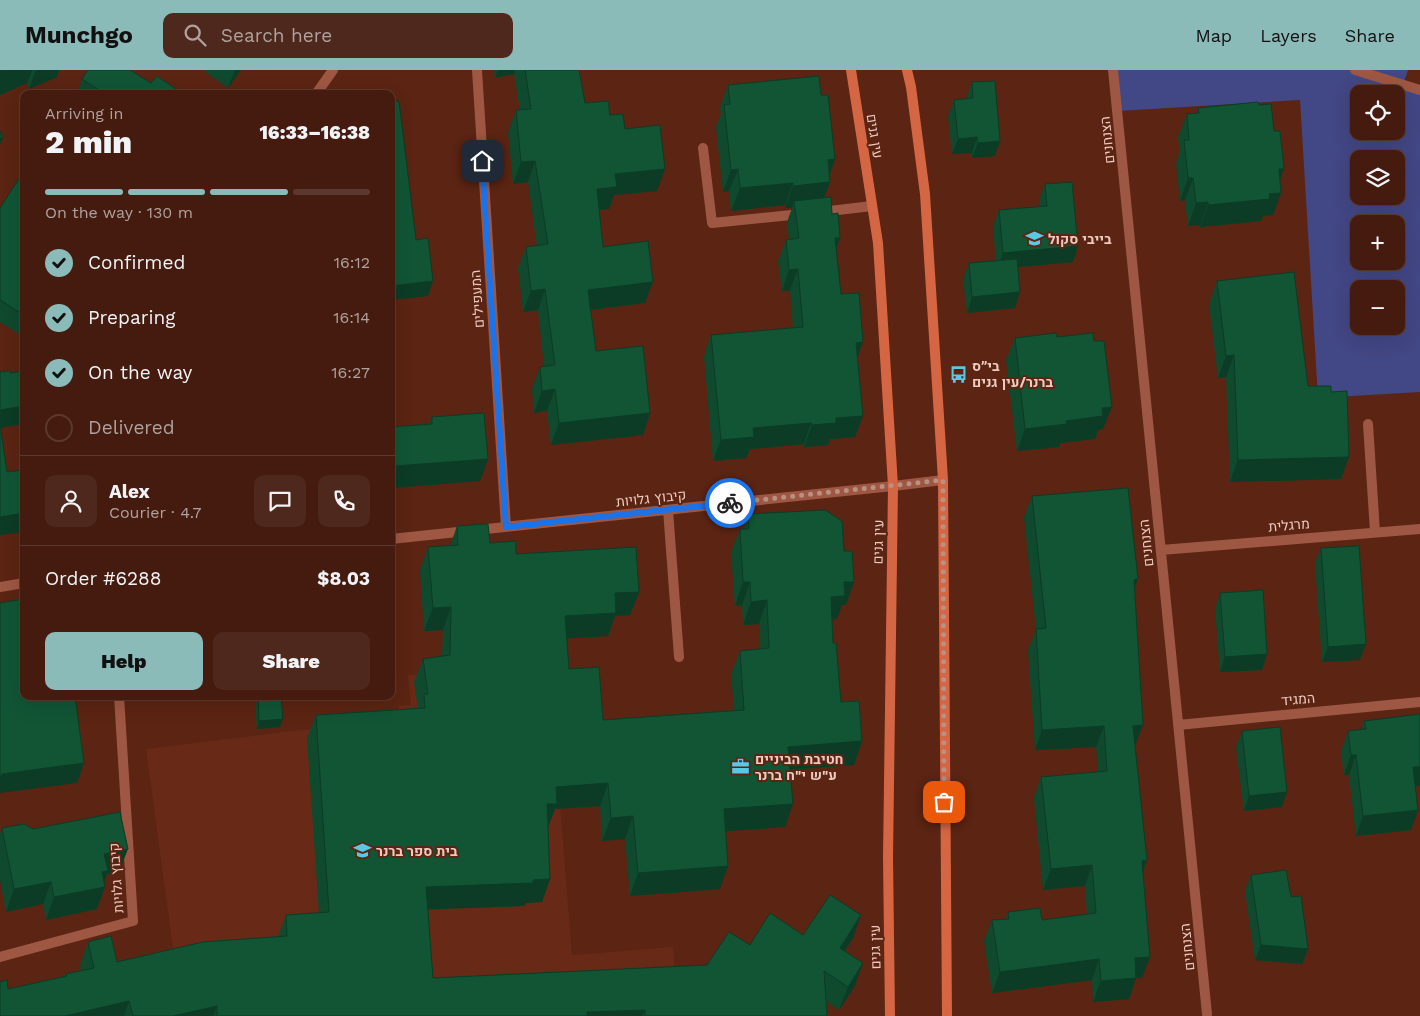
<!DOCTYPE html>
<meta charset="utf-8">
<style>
body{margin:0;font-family:"Work Sans",Heebo,sans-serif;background:#4e281c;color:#f1f3f6;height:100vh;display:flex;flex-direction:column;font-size:19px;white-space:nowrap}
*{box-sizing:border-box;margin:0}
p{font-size:16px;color:#afa19e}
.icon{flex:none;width:28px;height:28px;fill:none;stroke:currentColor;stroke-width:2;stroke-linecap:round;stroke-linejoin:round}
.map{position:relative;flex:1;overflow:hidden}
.drawer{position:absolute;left:20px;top:20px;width:375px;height:610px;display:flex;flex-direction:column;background:#441b0e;border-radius:10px;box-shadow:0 5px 20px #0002,0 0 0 1px #5c392e}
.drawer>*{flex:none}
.tools{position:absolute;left:1350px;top:15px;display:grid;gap:10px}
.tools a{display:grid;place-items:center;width:55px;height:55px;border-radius:10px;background:#441b0e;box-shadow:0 5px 20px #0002,0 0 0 1px #5c392e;font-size:25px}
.pin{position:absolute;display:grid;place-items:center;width:42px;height:42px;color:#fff;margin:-21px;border-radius:10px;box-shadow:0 2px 8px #0006}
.courier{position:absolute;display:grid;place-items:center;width:50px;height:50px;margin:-25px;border:4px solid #1a73e8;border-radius:50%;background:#fff;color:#222;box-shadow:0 1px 6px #0007}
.head em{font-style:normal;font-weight:800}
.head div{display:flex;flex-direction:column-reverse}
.head{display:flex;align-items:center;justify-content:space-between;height:85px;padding:0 25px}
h1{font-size:32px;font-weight:800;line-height:38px}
.bar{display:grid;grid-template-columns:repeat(4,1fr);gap:8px 5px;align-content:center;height:60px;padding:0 25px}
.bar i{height:6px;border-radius:4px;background:#5c392e}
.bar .selected{background:#8bbbb9}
.bar p{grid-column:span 4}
.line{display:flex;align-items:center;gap:12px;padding:0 25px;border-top:1px solid #5c392e}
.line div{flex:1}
.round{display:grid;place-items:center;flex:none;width:52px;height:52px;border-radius:10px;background:#4e281c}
ol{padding:0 25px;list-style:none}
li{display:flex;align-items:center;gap:15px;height:55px}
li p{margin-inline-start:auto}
li .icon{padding:5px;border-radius:50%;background:#8bbbb9;color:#111;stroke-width:4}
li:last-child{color:#afa19e}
li i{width:28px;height:28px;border:2px solid #5c392e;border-radius:50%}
.action{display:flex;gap:10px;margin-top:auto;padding:10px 25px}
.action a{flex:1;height:58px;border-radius:10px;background:#8bbbb9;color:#111;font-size:20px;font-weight:800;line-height:58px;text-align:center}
.action a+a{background:#4e281c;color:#f1f3f6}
header{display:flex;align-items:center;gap:30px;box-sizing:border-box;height:70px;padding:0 25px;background:#8bbbb9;color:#111}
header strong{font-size:24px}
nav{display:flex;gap:28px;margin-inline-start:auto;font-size:18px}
.search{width:350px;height:45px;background:#4e281c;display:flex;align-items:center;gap:12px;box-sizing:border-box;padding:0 18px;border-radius:10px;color:#afa19e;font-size:19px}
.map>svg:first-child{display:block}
.built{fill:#682a16}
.green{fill:#424785;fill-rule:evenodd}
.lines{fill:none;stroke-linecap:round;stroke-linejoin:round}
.lane{stroke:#9e5742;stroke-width:10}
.street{stroke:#9e5742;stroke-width:10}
.secondary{stroke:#d56643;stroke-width:10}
.wall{fill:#0f492e}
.shaded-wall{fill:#0c3c25}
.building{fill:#115535;stroke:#0c3c25}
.done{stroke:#ba9083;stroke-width:5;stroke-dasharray:0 9}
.route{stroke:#1a73e8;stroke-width:6}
.labels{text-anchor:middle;stroke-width:4;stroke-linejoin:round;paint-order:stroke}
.street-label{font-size:14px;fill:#edcabf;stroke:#5b2413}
.poi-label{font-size:14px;font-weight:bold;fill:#edcabf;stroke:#5b2413;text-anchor:start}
</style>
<header>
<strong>Munchgo</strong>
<div class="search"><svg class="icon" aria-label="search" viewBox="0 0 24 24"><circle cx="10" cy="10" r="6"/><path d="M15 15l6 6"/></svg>Search here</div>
<nav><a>Map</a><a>Layers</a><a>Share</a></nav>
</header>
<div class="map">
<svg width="1420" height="946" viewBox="0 0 1420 946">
<rect width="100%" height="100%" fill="#5b2413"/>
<!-- built -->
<path class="built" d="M501,604L556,684L572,885L673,877L679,946H182L146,679L400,648L399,636L411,635L408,605Z"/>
<!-- green -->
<path class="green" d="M1113,0H1408L1403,15L1420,20V322L1318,328L1300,30L1118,41ZM1359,24H1396V61H1359ZM1359,89H1396V126H1359ZM1359,154H1396V191H1359ZM1359,219H1396V256H1359Z"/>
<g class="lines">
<!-- lane -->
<path class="lane" d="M703,78L712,153L801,144
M821,142L872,136
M1368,354L1375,462
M668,440L679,587"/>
<!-- street -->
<path class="street" d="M477,0L506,457
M1113,0L1207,944
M1355,0L1420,20
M316,24L333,0
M391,469L893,416L943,410
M1161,480L1420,459
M0,517L24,513
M1178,655L1420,632
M0,887L133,851L119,626"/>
<!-- secondary -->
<path class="secondary" d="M851,0L878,173L893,416L888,787L890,946
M907,0L911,17L925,124L943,410L947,946"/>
</g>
<!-- wall -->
<path class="wall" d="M0,0H59L57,7L29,19L27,13L0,25Z
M203,0H241L228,18Z
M494,0H579L585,33L610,45L625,59L657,121L614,125L609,139L599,140L603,177L645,233L591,240L596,281L650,343L643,365L551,375L547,341L534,343L532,318L540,297L544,296L538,240L523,242L518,198L526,177L537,176L528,112L513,114L508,62L516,40H520L514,4L495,8Z
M82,9L151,13L183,24H77Z
M972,12L1000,71L995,86L972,88V83L952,84L948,46L954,30L966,29Z
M728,15L821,25L835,89L830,104L825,127L836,179L841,224L858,287L855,367L830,369L828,375L804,377V374L750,379L746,388L713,391L704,286L711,265L793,258L790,220L782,221L778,191L786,170L789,169L787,152L792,138H785V135L731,141L729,121L723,122L716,57L721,44L720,37Z
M1259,35L1280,111L1273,145L1263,146L1261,151L1200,157V155L1188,156L1185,130L1180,131L1176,93L1180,82L1178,67L1187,44L1196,43L1198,38Z
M24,101V267L0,252V138Z
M1045,114L1078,176L1073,192L1018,197L1015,238L967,243L963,209L969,193L996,191L993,156L999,140L1040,137L1039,130Z
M1217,211L1308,316L1331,322L1341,409L1230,412L1226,307L1218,308L1209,234Z
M1057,267L1103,359L1098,360L1095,369L1060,373L1059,377L1017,381L1006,290L1015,268Z
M432,347L488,389L480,411L391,418V357L429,354Z
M1032,426L1135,518V676L1143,802L1142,908H1136L1129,929L1093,932L1092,910L992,923L984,871L992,850L1005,849L1008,842L1042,850L1087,844L1085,816L1043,820L1034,728L1041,707L1098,702L1096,677L1035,680L1028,580L1036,559L1024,447Z
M748,444L844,481L854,512L846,535H842L837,549H832L833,573L841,632L862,671L854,695L790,700L785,757L725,761L720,819L630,826L625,769L602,771L600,736L555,739L548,757L550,809L542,832L526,833L524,836L428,839L433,908L707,895L750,875L803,865L853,868L845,881L855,916L839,940L826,931L827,946H0L8,919L65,906L66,904L81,900L80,895L88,872L117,892L278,867L286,845L319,843L307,668L316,645L418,638L414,612L423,589L442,586L443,560L424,561L420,500L428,477L450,476L457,456L490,473L516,484L639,522L630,545L615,546L608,566L567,568L569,599L603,650L734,640L731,604L740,581L760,579L759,554L743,555L742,535L735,536L731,482L740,459H743Z
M1321,478L1360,590L1322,592L1315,493Z
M1220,523L1267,584L1262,600L1220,602L1215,539Z
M258,628L280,657L257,659L255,636Z
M1364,651L1415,716L1411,760L1356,766L1349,705H1344L1341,681L1348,661L1361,660Z
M1242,661L1282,737L1244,741L1236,677Z
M2,758L33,759L119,802L107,804L104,812L97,839L46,850L43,834L6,842L0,810V764Z
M1251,805L1291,827L1308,879L1302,894L1255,890L1245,821Z"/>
<!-- shaded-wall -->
<path class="shaded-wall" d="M2,0H32L27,13L0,25V1Z
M36,0H59L57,7L29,19Z
M235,0H241L228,18Z
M498,0H515L514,4L495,8Z
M3,67L0,75V69Z
M977,67L972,83L952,84L958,69Z
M1000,71L995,86L972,88L978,73Z
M835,89L827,112L828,90Z
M535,91L528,112L513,114L521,92Z
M665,99L657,121L614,125L609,139L589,141L597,119L615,104Z
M738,99L729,121L723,122L731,100Z
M1279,99H1284L1276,121Z
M1188,108H1193L1185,130L1180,131Z
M830,112L822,134L794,131L792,138H785L793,116Z
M793,113L785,135L731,141L740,118Z
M1281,123L1273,145L1263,146L1261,151L1200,157L1208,135L1269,124Z
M1208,132L1200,155L1188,156L1196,133Z
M835,168H840L833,189Z
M1078,176L1073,192L997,199L1003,183Z
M798,199L790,220L782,221L789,200Z
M433,211L428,226L391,230V216Z
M653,212L645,233L580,241L588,220Z
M545,219L538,240L523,242L531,221Z
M1020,222L1015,238L967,243L972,227Z
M863,272L855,294L856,273Z
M1234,285L1226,307L1218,308L1226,286Z
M555,319L547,341L534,343L542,321Z
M24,336V354L0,358V340Z
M1112,337L1103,359L1098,360L1095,369L1060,373L1059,377L1017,381L1025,359L1066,351L1102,338Z
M650,343L643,365L551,375L559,353Z
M863,346L855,367L830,369L828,375L804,377L812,355L836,348Z
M811,353L804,374L750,379L746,388L713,391L721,370L753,358Z
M1349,387L1341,409L1230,412L1238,390Z
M488,389L480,411L391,418V406L395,396Z
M24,443V462L0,465V447Z
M1138,509L1130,530L1134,510Z
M743,512H750L742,535L735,536Z
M844,512H854L846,535H842L837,549L822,550L831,527Z
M639,522L630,545L615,546L608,566L557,569L565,546L615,523Z
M767,530L759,554L743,555L751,532Z
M451,537L443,560L424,561L433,538Z
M1366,574L1360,590L1322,592L1328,577Z
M1267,584L1262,600L1220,602L1225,587Z
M283,649L280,657L257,659L259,651Z
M1143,655L1135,676L1133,656Z
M1104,656L1096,677L1035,680L1042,660Z
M862,671L854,695L780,700L788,677Z
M1351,685H1356L1349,705H1344Z
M84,693L77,713L0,723V706L2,704Z
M1413,697H1420V716L1406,717Z
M608,713L600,736L555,739L548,757L539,758L547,734L556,717Z
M1287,722L1282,737L1244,741L1249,726Z
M793,734L785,757L715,762L724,739Z
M1418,740L1411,760L1356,766L1363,746Z
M633,746L625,769L602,771L611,748Z
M128,779L119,802L107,804L102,818L105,817L97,839L46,850L54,827L104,784Z
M1147,790L1140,811L1142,791Z
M1092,795L1085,816L1043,820L1051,799Z
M728,796L720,819L630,826L638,803Z
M550,809L542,832L526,833L524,836L417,840L426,817Z
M51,812L43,834L6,842L14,819Z
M861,845L853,868L832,901L840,878Z
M1261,875L1308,879L1302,894L1255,890Z
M1150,887L1142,908H1136L1129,929L1093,932L1101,911L1135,888Z
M1099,889L1092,910L992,923L1000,902Z
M863,893L855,916L839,940L848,917Z
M129,931L124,946H65Z
M217,936L213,946H173Z
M645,940L642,946H586L587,942Z"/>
<!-- building -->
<path class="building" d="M88,0H130L151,13L157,6L183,24H105L82,9Z
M525,0H579L585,33L608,31L610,45L623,44L625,59L660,55L665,99L615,104L617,117L597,119L603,177L648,171L653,212L588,220L596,281L643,276L650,343L559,353L555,319L542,321L540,297L555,295L545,219L531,221L526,177L548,174L535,91L521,92L516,40L531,39Z
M819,6L821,25H828L835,89L828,90L830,112L793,116V113L740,118L738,99L731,100L724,35L730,34L728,15Z
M995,11L1000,71L978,73L977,67L958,69L954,30L973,28L972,12Z
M399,31L416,170L428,168L433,211L391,216V32Z
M1258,32L1259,35L1271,34L1274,61H1280L1284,99H1279L1281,123L1269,124L1270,129L1208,135V132L1196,133L1193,108H1188L1184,70H1189L1187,44L1199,43L1198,38Z
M0,61L3,67L0,69Z
M24,101V245L0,230V138Z
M1072,112L1078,176L1003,183L999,140L1047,136L1045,114Z
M831,127L832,144L838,143L840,168H835L841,224L859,223L863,272L856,273L863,346L836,348V353L812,355L811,353L753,358L754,367L721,370L711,265L803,257L798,199L789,200L786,170L799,168L794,131Z
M1017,189L1020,222L972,227L969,193Z
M1294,202L1308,316H1331V322L1347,321L1349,387L1238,390L1234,285L1226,286L1217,211Z
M1056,263L1057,267L1093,263L1094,271H1104L1112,337L1102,338L1103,346L1066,351L1067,354L1025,359L1015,268Z
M10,301V303L24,301V336L0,340V302Z
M484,343L488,389L395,396L391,357L432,354V347Z
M0,354L7,402L24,400V443L0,447Z
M1128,418L1138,509L1134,510L1143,655L1133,656L1147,790L1142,791L1150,887L1135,888L1136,908L1101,911L1099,889L1000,902L992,850L1009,849L1008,842L1040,838L1042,850L1096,843L1092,795L1051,799L1041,707L1107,701L1104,656L1042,660L1036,559L1046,558L1032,426Z
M825,440L842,451L844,481H852L854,512H844L845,526L831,527L833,573H836L841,632L859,631L862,671L788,677L793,734L724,739L728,796L638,803L633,746L611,748L608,713L556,717L557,734H547L550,809L533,810V813L426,817L433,908L707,895L729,862L750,875L770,843L803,865L830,825L861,845L840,878L863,893L848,917L824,901L827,946H645V940L587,942V946H217V936L173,946H133L129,931L65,946H0V912L7,910L8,919L67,906L66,904L94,898L88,872L111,866L117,892L203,872L287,866L286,845L329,842L316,645L425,638L424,624H428L423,589L450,585L451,537L433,538L428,477L458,475L457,456L488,454L490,473L516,471V484L636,477L639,522L615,523L616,543L565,546L569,599L599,597L603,650L744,640L740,581L769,578L767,530L751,532L750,512H743L740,459H749L748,444Z
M1359,476L1366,574L1328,577L1321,478Z
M1263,520L1267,584L1225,587L1220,523Z
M24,529V626H75L84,693L2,704V705L0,706V533Z
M281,627L283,649L259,651L258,628Z
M1420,644V697H1413L1418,740L1363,746L1356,685H1351L1348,661L1366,659L1364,651Z
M1280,657L1287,722L1249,726L1242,661Z
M120,742L128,779L104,784L108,801L102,802L105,817L54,827L51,812L14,819L2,758L24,754L33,759Z
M1286,800L1291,827L1301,826L1308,879L1261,875L1251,805Z"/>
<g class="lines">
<!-- done -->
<path class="done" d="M730,433L943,410L944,732"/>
<!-- route -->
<path class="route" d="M482,91L506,457L730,433"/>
</g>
<!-- icons -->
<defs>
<symbol id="school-bare" viewBox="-9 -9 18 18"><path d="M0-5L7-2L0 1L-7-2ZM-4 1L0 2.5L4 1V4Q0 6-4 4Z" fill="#59c8e5" stroke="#5b2413" stroke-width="2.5" paint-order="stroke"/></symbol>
<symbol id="bus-bare" viewBox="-9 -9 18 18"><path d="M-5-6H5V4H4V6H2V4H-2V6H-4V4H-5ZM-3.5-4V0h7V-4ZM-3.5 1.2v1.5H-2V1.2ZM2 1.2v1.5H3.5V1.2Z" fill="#59c8e5" stroke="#5b2413" stroke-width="2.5" paint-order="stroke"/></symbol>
<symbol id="office-bare" viewBox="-9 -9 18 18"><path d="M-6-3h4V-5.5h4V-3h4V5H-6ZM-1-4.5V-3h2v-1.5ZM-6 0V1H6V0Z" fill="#59c8e5" stroke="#5b2413" stroke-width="2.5" paint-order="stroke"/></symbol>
</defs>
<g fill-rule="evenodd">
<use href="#school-bare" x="1022" y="156" width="25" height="25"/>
<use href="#bus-bare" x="946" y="292" width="25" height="25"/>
<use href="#office-bare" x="728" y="684" width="25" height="25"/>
<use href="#school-bare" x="350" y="768" width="25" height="25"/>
</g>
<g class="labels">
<!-- street labels -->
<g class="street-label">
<text transform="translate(875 66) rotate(81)" y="5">עין גנים</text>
<text transform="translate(1107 70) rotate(-96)" y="5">הצנחנים</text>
<text transform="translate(477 229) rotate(-94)" y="5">המעפילים</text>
<text transform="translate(651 428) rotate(-6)" y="5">קיבוץ גלויות</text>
<text transform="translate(1289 455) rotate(-5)" y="5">מרגלית</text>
<text transform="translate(878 472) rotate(-89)" y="5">עין גנים</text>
<text transform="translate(1146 473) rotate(-96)" y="5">הצנחנים</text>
<text transform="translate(1298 629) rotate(-5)" y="5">המגיד</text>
<text transform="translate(116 808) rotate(-94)" y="5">קיבוץ גלויות</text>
<text transform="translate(875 877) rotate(-91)" y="5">עין גנים</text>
<text transform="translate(1187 877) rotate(-96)" y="5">הצנחנים</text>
</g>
<!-- poi labels -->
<g class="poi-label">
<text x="1048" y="174">בייבי סקול</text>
<text x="972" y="301">בי״ס<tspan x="972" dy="16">ברנר/עין גנים</tspan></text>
<text x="755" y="694">חטיבת הביניים<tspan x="755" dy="16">ע"ש י"ח ברנר</tspan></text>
<text x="376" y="786">בית ספר ברנר</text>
</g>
</g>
</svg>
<div class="tools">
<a><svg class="icon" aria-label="locate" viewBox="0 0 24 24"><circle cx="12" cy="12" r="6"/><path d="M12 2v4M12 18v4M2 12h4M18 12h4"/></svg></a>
<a><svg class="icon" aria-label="layers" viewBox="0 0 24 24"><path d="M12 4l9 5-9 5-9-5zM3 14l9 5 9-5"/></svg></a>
<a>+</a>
<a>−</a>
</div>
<div class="pin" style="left:944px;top:732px;background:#ea580c"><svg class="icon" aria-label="bag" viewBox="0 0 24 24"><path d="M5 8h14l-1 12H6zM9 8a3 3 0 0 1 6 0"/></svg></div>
<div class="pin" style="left:482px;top:91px;background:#1f2937"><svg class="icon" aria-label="home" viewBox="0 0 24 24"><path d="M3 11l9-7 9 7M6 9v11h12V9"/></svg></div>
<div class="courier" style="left:730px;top:433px"><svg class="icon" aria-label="bike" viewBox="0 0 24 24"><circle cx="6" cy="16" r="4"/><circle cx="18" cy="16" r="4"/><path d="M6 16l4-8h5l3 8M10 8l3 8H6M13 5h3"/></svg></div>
<section class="drawer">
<div class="head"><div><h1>2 min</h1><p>Arriving in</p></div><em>16:33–16:38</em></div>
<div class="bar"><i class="selected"></i><i class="selected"></i><i class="selected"></i><i></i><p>On the way · 130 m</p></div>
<ol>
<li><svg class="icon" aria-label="check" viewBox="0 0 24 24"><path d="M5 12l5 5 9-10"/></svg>Confirmed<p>16:12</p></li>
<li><svg class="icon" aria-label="check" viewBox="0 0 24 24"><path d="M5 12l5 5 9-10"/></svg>Preparing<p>16:14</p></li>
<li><svg class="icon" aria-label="check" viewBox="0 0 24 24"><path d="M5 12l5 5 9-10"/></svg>On the way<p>16:27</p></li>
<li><i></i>Delivered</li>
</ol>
<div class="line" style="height:90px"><a class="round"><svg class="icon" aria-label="person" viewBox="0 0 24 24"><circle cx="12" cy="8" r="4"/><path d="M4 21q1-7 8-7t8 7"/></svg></a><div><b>Alex</b><p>Courier · 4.7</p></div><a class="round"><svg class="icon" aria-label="chat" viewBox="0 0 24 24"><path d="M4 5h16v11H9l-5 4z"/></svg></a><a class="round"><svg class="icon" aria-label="phone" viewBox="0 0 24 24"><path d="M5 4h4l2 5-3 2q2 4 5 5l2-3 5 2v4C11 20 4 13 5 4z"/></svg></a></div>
<div class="line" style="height:65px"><div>Order #6288</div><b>$8.03</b></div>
<div class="action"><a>Help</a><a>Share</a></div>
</section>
</div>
